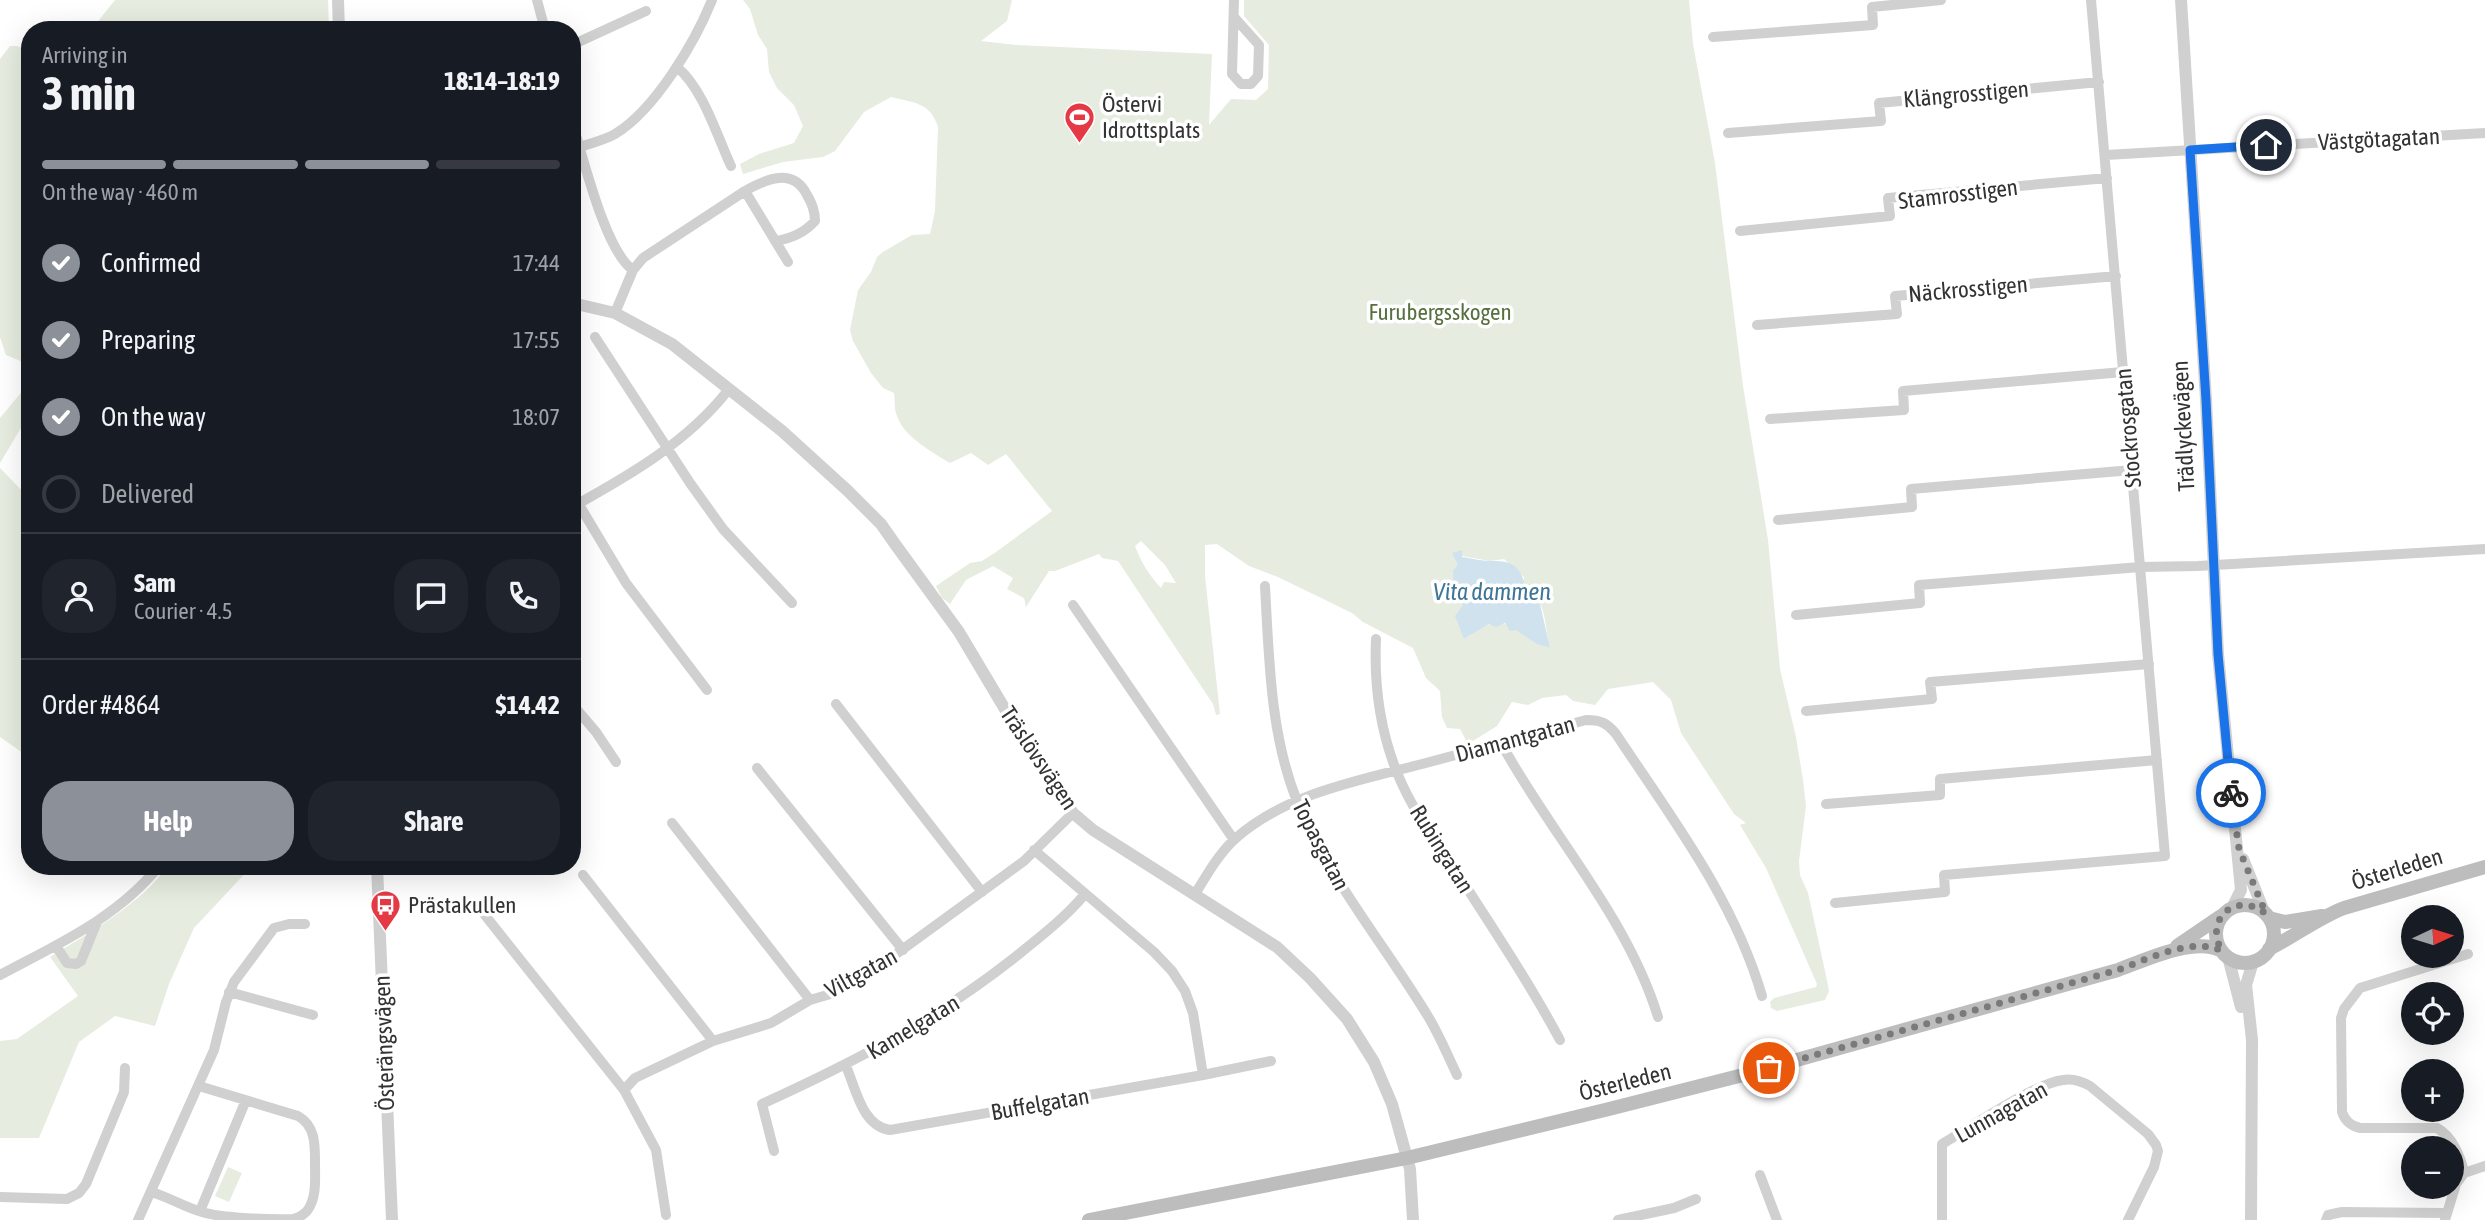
<!DOCTYPE html>
<meta charset="utf-8">
<style>
body{margin:0;font-family:"Asap Condensed",sans-serif;background:#20242c;color:#f1f3f6;height:100vh;display:flex;flex-direction:column;font-size:26px;white-space:nowrap}
*{box-sizing:border-box;margin:0}
p{font-size:23px;color:#9ea1a6}
.icon{flex:none;width:38px;height:38px;fill:none;stroke:currentColor;stroke-width:2;stroke-linecap:round;stroke-linejoin:round}
.map{position:relative;flex:1;overflow:hidden}
.panel{position:absolute;left:21px;top:21px;width:560px;height:854px;display:flex;flex-direction:column;background:#171b24;border-radius:28px;box-shadow:0 7px 28px #0002}
.panel>*{flex:none}
.needle{width:46px;rotate:86deg}
.fabs{position:absolute;left:2401px;top:905px;display:grid;gap:14px}
.fabs a{display:grid;place-items:center;width:63px;height:63px;border-radius:50%;background:#171b24;box-shadow:0 7px 28px #0002;font-size:35px}
.pin{position:absolute;display:grid;place-items:center;width:60px;height:60px;color:#fff;margin:-30px;border:4px solid #fff;border-radius:50%;box-shadow:0 2px 7px #0007}
.courier{position:absolute;display:grid;place-items:center;width:70px;height:70px;margin:-35px;border:5px solid #1a73e8;border-radius:50%;background:#fff;color:#222;box-shadow:0 2px 9px #0007}
.summary em{font-style:normal;font-weight:700}
.summary div{display:flex;flex-direction:column-reverse}
.summary{display:flex;align-items:center;justify-content:space-between;height:119px;padding:0 21px}
h1{font-size:46px;font-weight:700;line-height:52px}
.bar{display:grid;grid-template-columns:repeat(4,1fr);gap:10px 7px;align-content:center;height:84px;padding:0 21px}
.bar i{height:9px;border-radius:5px;background:#363941}
.bar .selected{background:#8c9099}
.bar p{grid-column:span 4}
.line{display:flex;align-items:center;gap:18px;padding:0 21px;border-top:2px solid #363941}
.line div{flex:1}
.round{display:grid;place-items:center;flex:none;width:74px;height:74px;border-radius:28px;background:#20242c}
ol{padding:0 21px;list-style:none}
li{display:flex;align-items:center;gap:21px;height:77px}
li p{margin-inline-start:auto}
li .icon{padding:7px;border-radius:50%;background:#8c9099;color:#fff;stroke-width:4}
li:last-child{color:#9ea1a6}
li i{width:38px;height:38px;border:4px solid #363941;border-radius:50%}
.action{display:flex;gap:14px;margin-top:auto;padding:14px 21px}
.action a{flex:1;height:80px;border-radius:28px;background:#8c9099;color:#fff;font-size:28px;font-weight:700;line-height:80px;text-align:center}
.action a+a{background:#20242c;color:#f1f3f6}
.map>svg:first-child{display:block}
.green{fill:#e6ecdf;fill-rule:evenodd}
.water{fill:#cfe2ee}
.lines{fill:none;stroke-linecap:round;stroke-linejoin:round}
.minor{stroke:#d0d0d0;stroke-width:10}
.tertiary{stroke:#d0d0d0;stroke-width:12}
.secondary{stroke:#bdbdbd;stroke-width:14}
.done{stroke:#7a7a7a;stroke-width:7;stroke-dasharray:0 12.6}
.route{stroke:#1a73e8;stroke-width:9}
.labels{text-anchor:middle;stroke-width:7;stroke-linejoin:round;paint-order:stroke}
.street-label{font-size:23px;fill:#333;stroke:#fff}
.poi-label{font-size:23px;fill:#333;stroke:#fff;text-anchor:start}
.park-label{font-size:23px;fill:#56703f;stroke:#fff}
.water-label{font-size:24px;font-style:italic;fill:#3f7597;stroke:#fff}
</style>
<div class="map">
<svg width="2485" height="1220" viewBox="0 0 2485 1220">
<rect width="100%" height="100%" fill="#fff"/>
<!-- green -->
<path class="green" d="M115,0H328L329,30H91Z
M743,0H1012L1007,21L981,41L1016,45L1212,54L1209,125L1231,99L1256,100L1268,89L1269,45L1244,16V0H1689L1693,44L1715,163L1743,386L1768,540L1780,669L1796,737L1803,780L1806,806L1799,861L1800,875L1808,893L1825,971L1829,991L1825,1000L1777,1011L1771,1008L1770,1002L1774,998L1816,987L1817,984L1766,868L1740,825L1746,823L1734,814L1681,733L1671,700L1653,682L1608,689L1595,705L1573,701L1566,695L1542,698L1528,705L1512,702L1497,726L1468,744L1460,729L1447,728L1442,717L1440,691L1426,678L1413,648L1363,622L1352,613L1278,577L1249,566L1217,544L1205,545V576L1220,714L1216,715L1213,704L1118,561L1102,558L1099,554L1055,571H1049L1026,607L1024,598L1007,589L1013,578L993,566L966,580L950,604L942,598L936,586L970,563L982,561L996,552L1052,511L1006,454L988,465L971,453L950,463C932,452 904,437 897,416C894,409 895,400 894,393L883,388L871,373L853,341L850,330L858,290L871,272L877,257L883,252L912,235L930,234L935,211L938,127C930,102 914,103 891,97L864,112L835,151L823,157L783,162L743,174L740,164L759,154L794,143L803,126L794,105L777,88L769,72L767,49L758,35L750,9ZM1141,541L1165,565L1176,583L1164,582L1161,588C1149,575 1141,562 1135,546ZM1462,550V556L1490,561L1504,559L1524,577V592L1529,603L1541,605C1546,618 1546,633 1550,648C1530,642 1509,616 1488,625C1480,628 1472,635 1464,639L1463,605L1453,570L1459,565Z
M10,46H17L30,51V365L6,355L0,337V59Z
M30,382V413L0,463V418Z
M0,468L30,499V758L0,737Z
M167,866H252L194,928L169,984L155,1026L115,1016L79,1042L39,1138H0V1041L17,1039L78,996L50,957C86,935 145,901 167,866Z
M228,1167L242,1173L229,1202L215,1196Z"/>
<!-- water -->
<path class="water" d="M1462,550V557C1471,558 1481,561 1490,561C1504,561 1515,561 1522,576C1526,583 1524,593 1529,603L1540,604L1550,648L1537,644L1516,630L1510,631L1505,623L1496,627L1489,624L1464,639L1455,616L1463,605L1454,596L1453,570L1458,565L1452,553Z"/>
<g class="lines">
<!-- minor -->
<path class="minor" d="M537,0L545,30
M1234,17L1259,45L1258,76L1251,84H1241L1232,74L1234,0
M1713,37L1873,25L1872,7L1941,0
M572,45L646,11
M678,68C703,89 717,136 731,166
M572,122C583,156 605,251 633,270L615,313
M1728,133L1881,121L1879,103L2099,82
M580,147C591,143 605,140 615,134C655,110 695,42 712,0
M2106,155L2485,133
M745,191C766,179 793,167 807,195C812,203 815,212 815,221C805,232 790,239 775,241
M572,216L576,214
M1740,231L1890,216L1888,198L2107,178
M633,270L643,258L745,191L788,262
M1757,325L1897,314L1895,296L2116,276
M595,337L690,483L723,529L792,603
M1770,419L1904,410L1903,391L2123,372
M578,503L626,583L707,690
M574,506C630,475 689,441 729,389
M1778,520L1912,507L1911,489L2132,470
M1265,586C1269,657 1270,734 1297,801C1330,881 1385,945 1429,1018C1440,1037 1448,1056 1457,1075
M1073,605L1234,840
M1796,615L1920,603L1919,585L2140,567L2198,566L2485,549
M1376,639C1374,683 1380,729 1396,770C1412,811 1440,849 1465,885C1498,936 1531,986 1560,1040
M572,704L596,732L616,762
M836,704L982,892
M1806,711L1932,699L1930,682L2149,664
M1501,743C1551,835 1627,916 1658,1017
M757,768L903,950
M1826,804L1940,795V779L2157,760
M672,823L810,1000
M1034,850L1154,952L1172,971L1185,991L1193,1013L1203,1075
M583,875L713,1041
M1195,894C1207,875 1219,853 1236,838C1288,793 1357,781 1422,764C1477,749 1532,735 1586,720C1601,720 1607,723 1616,734C1671,817 1734,899 1762,996
M1835,903L1945,892L1944,875L2165,856L2091,0
M484,914L624,1090L656,1150L666,1215
M56,946L67,963L76,964L81,961L96,924
M0,975C58,944 117,918 159,866
M229,992L313,1015
M846,1066C856,1089 862,1126 890,1130L1203,1075L1271,1061
M624,1090L635,1078L713,1041L771,1023L810,1000L834,993L877,968L1024,861L1073,813
M774,1151L762,1104C854,1062 934,1021 1014,958C1039,938 1065,918 1085,894
M2464,1173C2461,1157 2452,1136 2437,1128H2360C2351,1126 2345,1121 2342,1112L2341,1018L2344,1009L2360,988L2468,954
M1760,1175L1777,1220
M151,1192C169,1197 184,1207 202,1212C221,1218 273,1220 293,1219C299,1218 303,1215 307,1211C317,1198 315,1179 315,1164C315,1146 316,1126 298,1116L199,1086
M0,1197L67,1199L79,1193L86,1184L124,1092L125,1068
M200,1211L246,1100
M138,1220L214,1050L226,1002L234,982L274,928L289,924H305
M1618,1220L1674,1208L1696,1199
M1942,1220V1144C1970,1128 2035,1083 2063,1080C2073,1078 2081,1081 2090,1086L2148,1134L2156,1145L2158,1151L2154,1167L2128,1220
M2326,1220L2328,1215L2342,1212L2446,1213
M2445,1220L2456,1184L2464,1173L2485,1166"/>
<!-- tertiary -->
<path class="tertiary" d="M338,0L339,30
M2181,0L2206,400L2218,654L2241,890L2232,908
M572,303L615,313L672,344L782,431L848,491L881,524L895,544L959,632L1015,726L1073,813L1093,830L1277,947L1310,978L1347,1019L1374,1062L1392,1104L1410,1169L1413,1220
M2243,859L2265,914
M377,866L392,1220
M2228,957L2241,1007
M2251,1220L2252,1040L2246,985L2253,962"/>
<!-- secondary -->
<path class="secondary" d="M2216 934a29 29 0 1 1 58 0a29 29 0 1 1-58 0Z
M2269,918L2285,922L2322,916
M2177,946L2221,916
M2269,949C2295,936 2318,918 2344,908L2485,867
M1089,1220L1407,1158L1609,1109L1743,1075L2118,970C2145,960 2195,936 2222,951"/>
</g>
<g class="lines">
<!-- done -->
<path class="done" d="M1769,1068L2118,970C2145,960 2194,936 2222,951C2203,919 2237,890 2266,914L2239,849L2231,793"/>
<!-- route -->
<path class="route" d="M2231,793L2218,654L2206,400L2190,150L2266,145"/>
</g>
<!-- icons -->
<defs>
<symbol id="stadium-pin" viewBox="-11 -11 22 30"><path d="M0 17L-7.5 6A9.5 9.5 0 1 1 7.5 6Z" fill="#e63946" stroke="#fff"/><path d="M0-5a6.5 5 0 1 0 0 10a6.5 5 0 1 0 0-10ZM-3.5-1.8h7v3.6h-7Z" fill="#fff"/></symbol>
<symbol id="bus-pin" viewBox="-11 -11 22 30"><path d="M0 17L-7.5 6A9.5 9.5 0 1 1 7.5 6Z" fill="#e63946" stroke="#fff"/><path d="M-5-6H5V4H4V6H2V4H-2V6H-4V4H-5ZM-3.5-4V0h7V-4ZM-3.5 1.2v1.5H-2V1.2ZM2 1.2v1.5H3.5V1.2Z" fill="#fff"/></symbol>
</defs>
<g fill-rule="evenodd">
<use href="#stadium-pin" x="1062" y="100" width="35" height="47"/>
<use href="#bus-pin" x="368" y="888" width="35" height="47"/>
</g>
<g class="labels">
<!-- street labels -->
<g class="street-label">
<text transform="translate(1966 94) rotate(-5)" y="8">Klängrosstigen</text>
<text transform="translate(2379 139) rotate(-3)" y="8">Västgötagatan</text>
<text transform="translate(1958 194) rotate(-7)" y="8">Stamrosstigen</text>
<text transform="translate(1968 289) rotate(-5)" y="8">Näckrosstigen</text>
<text transform="translate(2183 426) rotate(-93)" y="8">Trädlyckevägen</text>
<text transform="translate(2128 428) rotate(-95)" y="8">Stockrosgatan</text>
<text transform="translate(1515 739) rotate(-15)" y="8">Diamantgatan</text>
<text transform="translate(1039 758) rotate(56)" y="8">Träslövsvägen</text>
<text transform="translate(1321 845) rotate(63)" y="8">Topasgatan</text>
<text transform="translate(1442 849) rotate(58)" y="8">Rubingatan</text>
<text transform="translate(2397 869) rotate(-17)" y="8">Österleden</text>
<text transform="translate(861 973) rotate(-29)" y="8">Viltgatan</text>
<text transform="translate(913 1027) rotate(-31)" y="8">Kamelgatan</text>
<text transform="translate(384 1043) rotate(-92)" y="8">Österängsvägen</text>
<text transform="translate(1625 1082) rotate(-14)" y="8">Österleden</text>
<text transform="translate(1040 1104) rotate(-10)" y="8">Buffelgatan</text>
<text transform="translate(2001 1112) rotate(-29)" y="8">Lunnagatan</text>
</g>
<!-- poi labels -->
<g class="poi-label">
<text x="1102" y="112">Östervi<tspan x="1102" dy="26">Idrottsplats</tspan></text>
<text x="408" y="913">Prästakullen</text>
</g>
<!-- park labels -->
<g class="park-label">
<text x="1440" y="320">Furubergsskogen</text>
</g>
<!-- water labels -->
<g class="water-label">
<text x="1492" y="600">Vita dammen</text>
</g>
</g>
</svg>
<div class="fabs">
<a><svg class="needle" viewBox="-14 -14 28 28"><path d="M0-13l5 13h-10z" fill="#e53935"/><path d="M0 13l5-13h-10z" fill="#9ea1a6"/></svg></a>
<a><svg class="icon" aria-label="locate" viewBox="0 0 24 24"><circle cx="12" cy="12" r="6"/><path d="M12 2v4M12 18v4M2 12h4M18 12h4"/></svg></a>
<a>+</a>
<a>−</a>
</div>
<div class="pin" style="left:1769px;top:1068px;background:#ea580c"><svg class="icon" aria-label="bag" viewBox="0 0 24 24"><path d="M5 8h14l-1 12H6zM9 8a3 3 0 0 1 6 0"/></svg></div>
<div class="pin" style="left:2266px;top:145px;background:#1f2937"><svg class="icon" aria-label="home" viewBox="0 0 24 24"><path d="M3 11l9-7 9 7M6 9v11h12V9"/></svg></div>
<div class="courier" style="left:2231px;top:793px"><svg class="icon" aria-label="bike" viewBox="0 0 24 24"><circle cx="6" cy="16" r="4"/><circle cx="18" cy="16" r="4"/><path d="M6 16l4-8h5l3 8M10 8l3 8H6M13 5h3"/></svg></div>
<section class="panel">
<div class="summary"><div><h1>3 min</h1><p>Arriving in</p></div><em>18:14–18:19</em></div>
<div class="bar"><i class="selected"></i><i class="selected"></i><i class="selected"></i><i></i><p>On the way · 460 m</p></div>
<ol>
<li><svg class="icon" aria-label="check" viewBox="0 0 24 24"><path d="M5 12l5 5 9-10"/></svg>Confirmed<p>17:44</p></li>
<li><svg class="icon" aria-label="check" viewBox="0 0 24 24"><path d="M5 12l5 5 9-10"/></svg>Preparing<p>17:55</p></li>
<li><svg class="icon" aria-label="check" viewBox="0 0 24 24"><path d="M5 12l5 5 9-10"/></svg>On the way<p>18:07</p></li>
<li><i></i>Delivered</li>
</ol>
<div class="line" style="height:126px"><a class="round"><svg class="icon" aria-label="person" viewBox="0 0 24 24"><circle cx="12" cy="8" r="4"/><path d="M4 21q1-7 8-7t8 7"/></svg></a><div><b>Sam</b><p>Courier · 4.5</p></div><a class="round"><svg class="icon" aria-label="chat" viewBox="0 0 24 24"><path d="M4 5h16v11H9l-5 4z"/></svg></a><a class="round"><svg class="icon" aria-label="phone" viewBox="0 0 24 24"><path d="M5 4h4l2 5-3 2q2 4 5 5l2-3 5 2v4C11 20 4 13 5 4z"/></svg></a></div>
<div class="line" style="height:91px"><div>Order #4864</div><b>$14.42</b></div>
<div class="action"><a>Help</a><a>Share</a></div>
</section>
</div>
